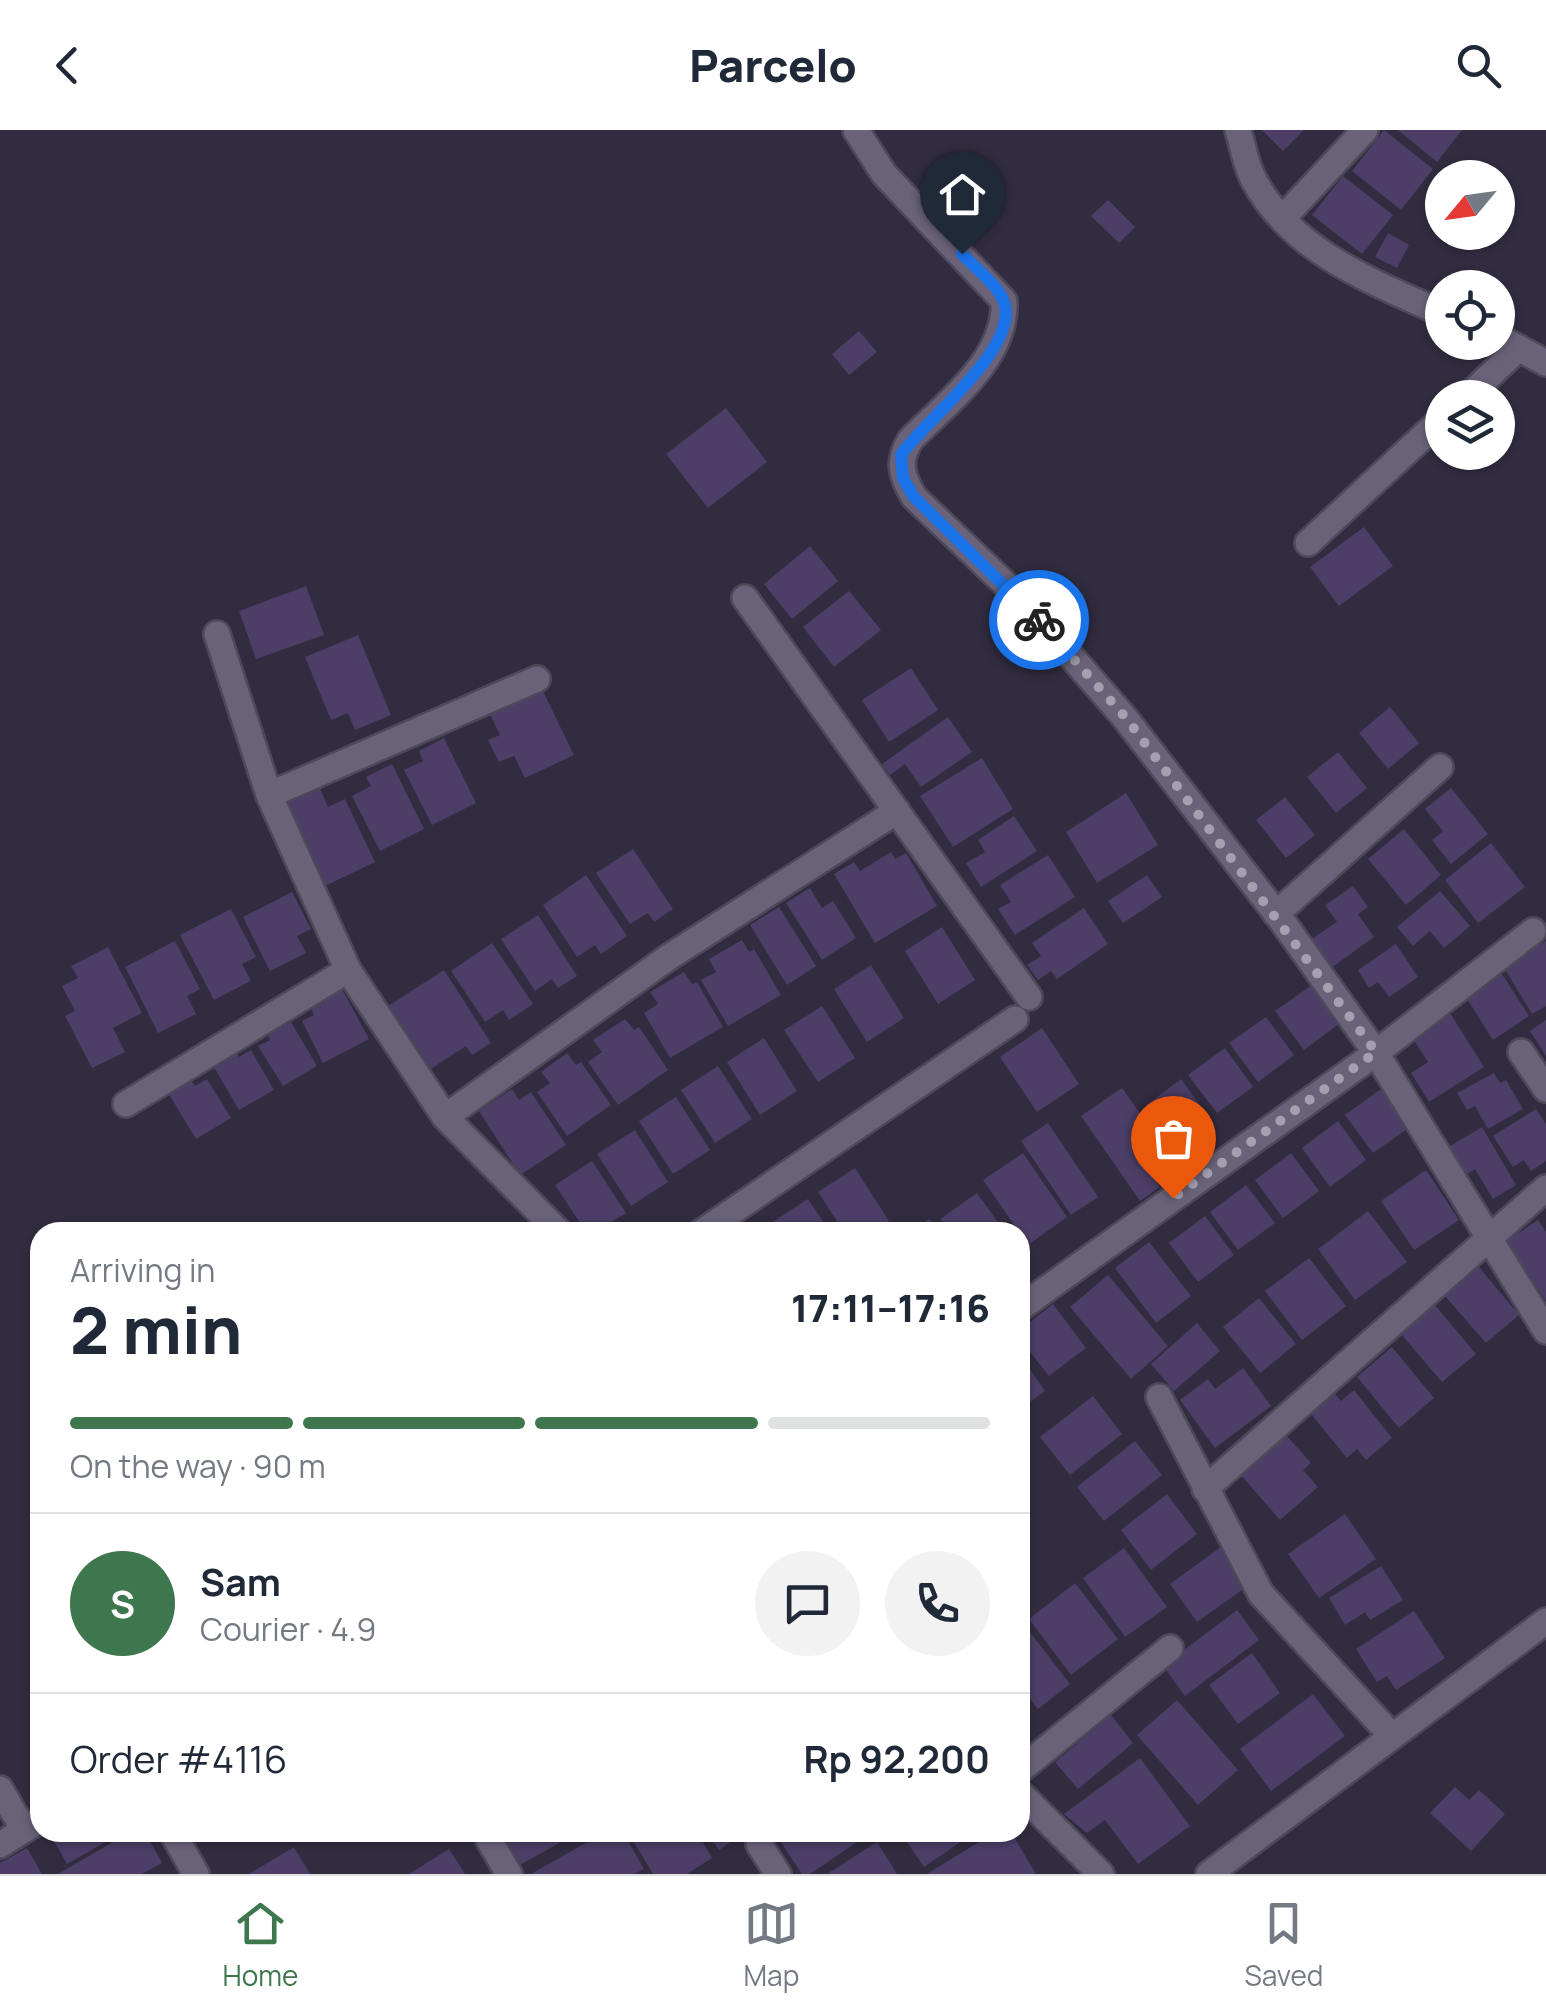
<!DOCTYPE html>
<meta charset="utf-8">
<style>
body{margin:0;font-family:Manrope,sans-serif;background:#f2f2f3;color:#1f2937;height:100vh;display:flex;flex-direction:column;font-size:38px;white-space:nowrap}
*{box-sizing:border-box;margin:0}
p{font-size:32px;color:#747a83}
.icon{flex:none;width:55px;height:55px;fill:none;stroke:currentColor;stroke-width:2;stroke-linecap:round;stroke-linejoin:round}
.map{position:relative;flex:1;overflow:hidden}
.side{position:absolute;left:30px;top:1092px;width:1000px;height:620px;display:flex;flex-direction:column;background:#fff;border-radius:30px;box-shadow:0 2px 8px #0004}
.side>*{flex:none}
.needle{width:65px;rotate:241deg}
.buttons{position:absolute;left:1425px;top:30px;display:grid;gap:20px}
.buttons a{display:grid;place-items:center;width:90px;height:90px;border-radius:50%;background:#fff;box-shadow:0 2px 8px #0004;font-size:50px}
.pin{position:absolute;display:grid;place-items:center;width:85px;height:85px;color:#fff;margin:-102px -42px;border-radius:50% 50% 50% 0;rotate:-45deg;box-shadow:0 0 10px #0007}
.pin .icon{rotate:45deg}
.courier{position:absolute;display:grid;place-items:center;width:100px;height:100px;margin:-50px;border:8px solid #1a73e8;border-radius:50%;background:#fff;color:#222;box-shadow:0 2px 12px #0007}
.head em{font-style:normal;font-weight:800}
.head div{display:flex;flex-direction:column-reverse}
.head{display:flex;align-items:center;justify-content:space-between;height:170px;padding:0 40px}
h1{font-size:65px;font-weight:800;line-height:75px}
.bar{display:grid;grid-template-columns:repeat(4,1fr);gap:15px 10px;align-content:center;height:120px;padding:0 40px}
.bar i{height:12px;border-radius:8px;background:#e0e1e3}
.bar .on{background:#3e764d}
.bar p{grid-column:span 4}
.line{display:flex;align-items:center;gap:25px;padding:0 40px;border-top:2px solid #e0e1e3}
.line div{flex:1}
.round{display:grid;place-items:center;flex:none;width:105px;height:105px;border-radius:52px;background:#f2f2f3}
header{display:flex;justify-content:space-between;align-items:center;height:130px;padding:0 40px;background:#fff;font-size:45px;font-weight:800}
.tabs{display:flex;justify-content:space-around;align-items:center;height:140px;border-top:2px solid #e0e1e3;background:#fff;font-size:28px;color:#747a83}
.tabs a{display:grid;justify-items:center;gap:5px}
.tabs .on{color:#3e764d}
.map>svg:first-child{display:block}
.building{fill:#4c3e67}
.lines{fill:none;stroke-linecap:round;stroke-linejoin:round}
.minor-casing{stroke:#4e4959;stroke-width:30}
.minor{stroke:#696279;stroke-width:25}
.done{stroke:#a4a0af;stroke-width:10;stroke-dasharray:0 18}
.route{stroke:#1a73e8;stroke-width:12}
</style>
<header><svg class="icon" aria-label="back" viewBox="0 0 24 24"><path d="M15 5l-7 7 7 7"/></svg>Parcelo<svg class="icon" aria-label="search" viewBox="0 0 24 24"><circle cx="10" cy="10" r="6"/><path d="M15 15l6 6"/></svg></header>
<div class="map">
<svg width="1546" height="1744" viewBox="0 0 1546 1744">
<rect width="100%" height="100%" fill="#322c40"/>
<!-- building -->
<path class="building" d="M1262,0H1304L1283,21Z
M1384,0L1433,39L1401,80L1352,41Z
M1398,0H1462L1437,32Z
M1343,46L1393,85L1362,124L1312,85Z
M1108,70L1135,97L1119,113L1091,86Z
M1388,103L1409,115L1397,138L1375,127Z
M859,201L877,222L849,245L832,224Z
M726,278L767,332L708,378L666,324Z
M1364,397L1393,436L1339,476L1310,437Z
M810,416L838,451L792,489L764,454Z
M306,456L324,505L256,529L239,481Z
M849,461L881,500L834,537L803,497Z
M358,505L391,585L355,600L348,583L331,590L305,527Z
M911,538L938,580L889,612L862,570Z
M540,555L574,625L525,648L514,626L499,632L488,610L500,605L488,580Z
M1390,577L1419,613L1388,639L1359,603Z
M948,587L972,622L921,657L905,634L890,645L882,634Z
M444,608L476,673L432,695L404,640L423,631L419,621Z
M1338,622L1367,658L1336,683L1307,647Z
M982,628L1013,679L953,717L920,666Z
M392,634L424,699L380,721L352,666L371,656L366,647Z
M319,656L328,677L345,669L375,732L323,757L283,673Z
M1451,658L1488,704L1451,734L1432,710L1443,701L1425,679Z
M1126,663L1158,715L1097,753L1066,702Z
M1285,667L1315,705L1286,728L1256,690Z
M1014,686L1037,721L981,757L966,733L985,722L978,710Z
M1404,699L1441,745L1406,775L1368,729Z
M1491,713L1525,757L1478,793L1445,750Z
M633,719L673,779L654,792L648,783L630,794L596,743Z
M891,722L895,729L906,723L937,776L875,813L834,744L854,732L860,741Z
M1048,725L1075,767L1015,805L998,779L1011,772L1000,755Z
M586,745L627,806L601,824L595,815L577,827L543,775Z
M1147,745L1162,767L1123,793L1108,771Z
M1353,756L1368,777L1358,784L1374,807L1327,841L1307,812L1337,792L1325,775Z
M810,758L822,778L833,771L856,808L822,830L786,773Z
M1440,761L1470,796L1444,818L1430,801L1413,816L1397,797Z
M292,762L311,799L297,806L306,823L270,841L243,787Z
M779,777L816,836L787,855L750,795Z
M1084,778L1108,814L1057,849L1051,841L1038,850L1027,835L1041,826L1032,813Z
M231,779L256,827L242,834L251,851L214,870L180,805Z
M538,785L577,846L558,858L552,849L535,861L501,809Z
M942,797L975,850L938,874L905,821Z
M742,810L749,822L754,819L781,865L728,896L701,850L716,842L709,829Z
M175,811L200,859L187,866L196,884L158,903L125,837Z
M1546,811V876L1532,884L1503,836Z
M492,813L533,874L509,890L503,880L485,892L451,841Z
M1396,814L1418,847L1389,867L1378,852L1369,858L1358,840Z
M108,817L142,883L113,898L125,922L92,938L65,886L75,881L62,856L78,848L71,836Z
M871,835L904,888L867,912L834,859Z
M444,840L491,913L472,925L466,916L429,940L388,876Z
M684,842L692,854L697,852L723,897L670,928L644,883L658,874L650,862Z
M1502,844L1529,886L1493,910L1466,867Z
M1312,855L1340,893L1304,920L1275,881Z
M342,859L369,909L323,933L302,891L314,885L310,876Z
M822,876L855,928L818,952L784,900Z
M1450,883L1484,937L1429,972L1411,943L1428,932L1412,907Z
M288,887L317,936L283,956L258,916L270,910L266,901Z
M1266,887L1294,925L1258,952L1229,913Z
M625,889L634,900L639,897L668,940L618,975L588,932L602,922L593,910Z
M1546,890V926L1530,901Z
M1042,898L1079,954L1037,982L1000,927Z
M764,908L797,961L760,985L727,932Z
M1225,918L1253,957L1217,983L1188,945Z
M234,919L239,927L251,920L274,960L239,980L211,932Z
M567,923L576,935L581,932L611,975L567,1006L537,962L550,953L541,942Z
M718,936L752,989L715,1013L681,960Z
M1494,943L1500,953L1506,950L1523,979L1488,999L1475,976L1467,980L1457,963Z
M190,948L195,956L207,949L231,988L196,1009L167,961Z
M1181,949L1209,988L1173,1014L1145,976Z
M1122,958L1167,1021L1145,1036L1160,1057L1140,1071L1081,986Z
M512,959L519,970L531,962L566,1015L520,1045L479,981Z
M1381,959L1410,997L1373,1023L1345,985Z
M676,967L710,1020L673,1044L639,991Z
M1536,979L1546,994V1031L1531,1041L1524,1030L1513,1037L1493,1006Z
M1338,991L1366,1030L1330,1057L1302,1018Z
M1048,993L1098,1067L1071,1085L1021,1011Z
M1482,997L1516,1055L1493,1069L1475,1039L1461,1048L1445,1019Z
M635,1000L668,1052L631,1076L597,1024Z
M1023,1023L1067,1087L1028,1115L983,1050Z
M1291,1023L1319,1061L1283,1088L1255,1050Z
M592,1031L626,1083L595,1102H586L555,1055Z
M855,1038L889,1091L870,1102H844L818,1062Z
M1426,1040L1459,1090L1414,1120L1381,1071Z
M1246,1055L1275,1093L1238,1120L1210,1082Z
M977,1063L1005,1102H950L940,1089Z
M808,1069L830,1102H778L771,1093Z
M1368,1081L1407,1132L1355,1170L1318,1119Z
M1205,1086L1234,1125L1198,1152L1169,1113Z
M929,1089L940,1102H911Z
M1538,1090L1546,1102V1171L1506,1111Z
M1149,1112L1191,1166L1156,1193L1115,1138Z
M1309,1128L1346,1176L1302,1210L1265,1161Z
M1478,1136L1519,1185L1486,1213L1444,1165Z
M1108,1145L1168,1216L1131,1249L1070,1177Z
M1259,1168L1296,1214L1260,1243L1223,1197Z
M1053,1174L1086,1218L1049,1246L1020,1209V1200Z
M1435,1175L1476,1224L1442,1252L1401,1204Z
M1197,1193L1220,1221L1174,1261L1151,1234Z
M1392,1217L1434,1268L1399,1298L1357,1247Z
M1020,1225L1045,1261L1020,1279Z
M1243,1238L1271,1276L1215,1318L1180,1270L1208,1249L1215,1259Z
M1330,1258L1341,1271L1354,1260L1392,1308L1366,1330L1357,1319L1347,1328L1306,1278Z
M1093,1266L1122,1304L1070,1345L1040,1307Z
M1285,1304L1311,1333L1303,1340L1318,1357L1280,1390L1240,1344Z
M1135,1311L1162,1345L1104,1391L1077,1357Z
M1167,1364L1197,1404L1151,1440L1121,1400Z
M1345,1384L1376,1429L1319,1468L1288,1424Z
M1221,1417L1249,1455L1197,1492L1170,1454Z
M1124,1418L1167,1477L1125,1507L1083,1448Z
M1381,1436L1403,1470L1370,1490L1365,1482L1345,1495L1329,1468Z
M1075,1453L1118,1509L1071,1545L1029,1489Z
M1237,1480L1259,1510L1185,1566L1163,1536Z
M1414,1481L1445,1528L1396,1560L1387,1546L1377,1552L1356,1519Z
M1026,1497L1070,1554L1038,1579L1020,1556V1501Z
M1252,1523L1280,1563L1238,1594L1209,1555Z
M1313,1564L1345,1606L1271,1661L1240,1619Z
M1177,1570L1238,1640L1198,1675L1137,1605Z
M1111,1585L1133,1613L1078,1659L1055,1632Z
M1140,1628L1190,1696L1138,1734L1105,1690L1087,1703L1064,1684Z
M1455,1657L1469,1670L1479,1660L1505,1684L1471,1721L1430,1683Z
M49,1702H123L67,1734Z
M130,1702H145L162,1733L142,1744H58Z
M502,1702H579L520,1735Z
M605,1702H623L644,1739L634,1744H531Z
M628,1702H697L712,1728L687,1744H653Z
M707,1702H745L719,1720Z
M774,1702H872L810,1744H802Z
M900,1702H975L924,1737Z
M995,1702H1011L1036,1744H927Z
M877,1712L897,1744H827Z
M294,1717L310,1744H249Z
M27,1718L42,1744H0V1733Z
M449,1719L465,1744H409Z"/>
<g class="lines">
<defs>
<path id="minor" d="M856,0L884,44L1004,171C1007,228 948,272 911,309C897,331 901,345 914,367L1021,469L1125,588L1282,791L1376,923L1546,1201
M1238,0C1243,16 1246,37 1255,52C1293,122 1373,152 1442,183
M1282,89L1365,0
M1498,207L1546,233
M1466,268L1519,218
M1308,413L1442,289
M745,468L1029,867
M217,504L269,665L348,840
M269,665L537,549
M1276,784L1440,637
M1521,922L1546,959
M126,974L348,840L445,987L559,1102
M445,987L669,827L897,681
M702,1102L1015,889
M1020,1178L1376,923L1533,801
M1159,1267L1261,1464L1391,1605
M1205,1359L1546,1058
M1020,1640L1170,1518
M0,1659L24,1700
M1020,1663L1101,1744
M172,1702L196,1744
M489,1710L509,1744
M759,1714L778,1744
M0,1715L40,1690
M1209,1744L1546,1491"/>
</defs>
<!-- minor casing -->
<use href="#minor" class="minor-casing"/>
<!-- minor -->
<use href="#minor" class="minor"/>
</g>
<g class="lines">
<!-- done -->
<path class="done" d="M1039,490L1126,588L1376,922L1173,1068"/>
<!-- route -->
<path class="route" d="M962,124C974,137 998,155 1004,172C1020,218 925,290 901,325L903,348L914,367L1039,490"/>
</g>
</svg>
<div class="buttons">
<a><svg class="needle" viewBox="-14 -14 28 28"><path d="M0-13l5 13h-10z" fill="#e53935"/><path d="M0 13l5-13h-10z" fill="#747a83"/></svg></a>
<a><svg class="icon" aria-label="locate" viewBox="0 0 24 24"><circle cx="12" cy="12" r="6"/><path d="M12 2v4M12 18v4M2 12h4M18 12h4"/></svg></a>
<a><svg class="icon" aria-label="layers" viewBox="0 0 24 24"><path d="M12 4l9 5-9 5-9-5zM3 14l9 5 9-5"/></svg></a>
</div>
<div class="pin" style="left:1173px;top:1068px;background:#ea580c"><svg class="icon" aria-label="bag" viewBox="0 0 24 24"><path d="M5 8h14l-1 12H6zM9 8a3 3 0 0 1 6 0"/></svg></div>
<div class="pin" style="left:962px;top:124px;background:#1f2937"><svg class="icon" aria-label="home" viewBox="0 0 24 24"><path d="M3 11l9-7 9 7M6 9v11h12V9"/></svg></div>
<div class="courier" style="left:1039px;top:490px"><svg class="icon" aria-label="bike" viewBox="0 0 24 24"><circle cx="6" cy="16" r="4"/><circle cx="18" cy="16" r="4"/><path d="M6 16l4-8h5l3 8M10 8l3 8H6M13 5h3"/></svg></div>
<section class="side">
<div class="head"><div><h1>2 min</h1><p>Arriving in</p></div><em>17:11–17:16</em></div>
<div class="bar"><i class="on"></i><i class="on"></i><i class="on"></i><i></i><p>On the way · 90 m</p></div>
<div class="line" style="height:180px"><b class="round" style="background:#3e764d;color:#fff">S</b><div><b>Sam</b><p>Courier · 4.9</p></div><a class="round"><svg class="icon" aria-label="chat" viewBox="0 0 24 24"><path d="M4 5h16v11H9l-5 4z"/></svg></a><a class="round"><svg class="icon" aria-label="phone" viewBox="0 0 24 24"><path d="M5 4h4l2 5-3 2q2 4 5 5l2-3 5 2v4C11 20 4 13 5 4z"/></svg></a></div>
<div class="line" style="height:130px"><div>Order #4116</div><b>Rp 92,200</b></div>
</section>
</div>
<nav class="tabs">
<a class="on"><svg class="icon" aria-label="home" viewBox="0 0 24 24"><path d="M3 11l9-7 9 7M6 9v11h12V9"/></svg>Home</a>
<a><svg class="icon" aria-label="map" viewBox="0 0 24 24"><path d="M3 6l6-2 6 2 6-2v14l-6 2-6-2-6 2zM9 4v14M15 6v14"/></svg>Map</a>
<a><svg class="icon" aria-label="saved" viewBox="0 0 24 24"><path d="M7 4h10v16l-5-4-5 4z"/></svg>Saved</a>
</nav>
